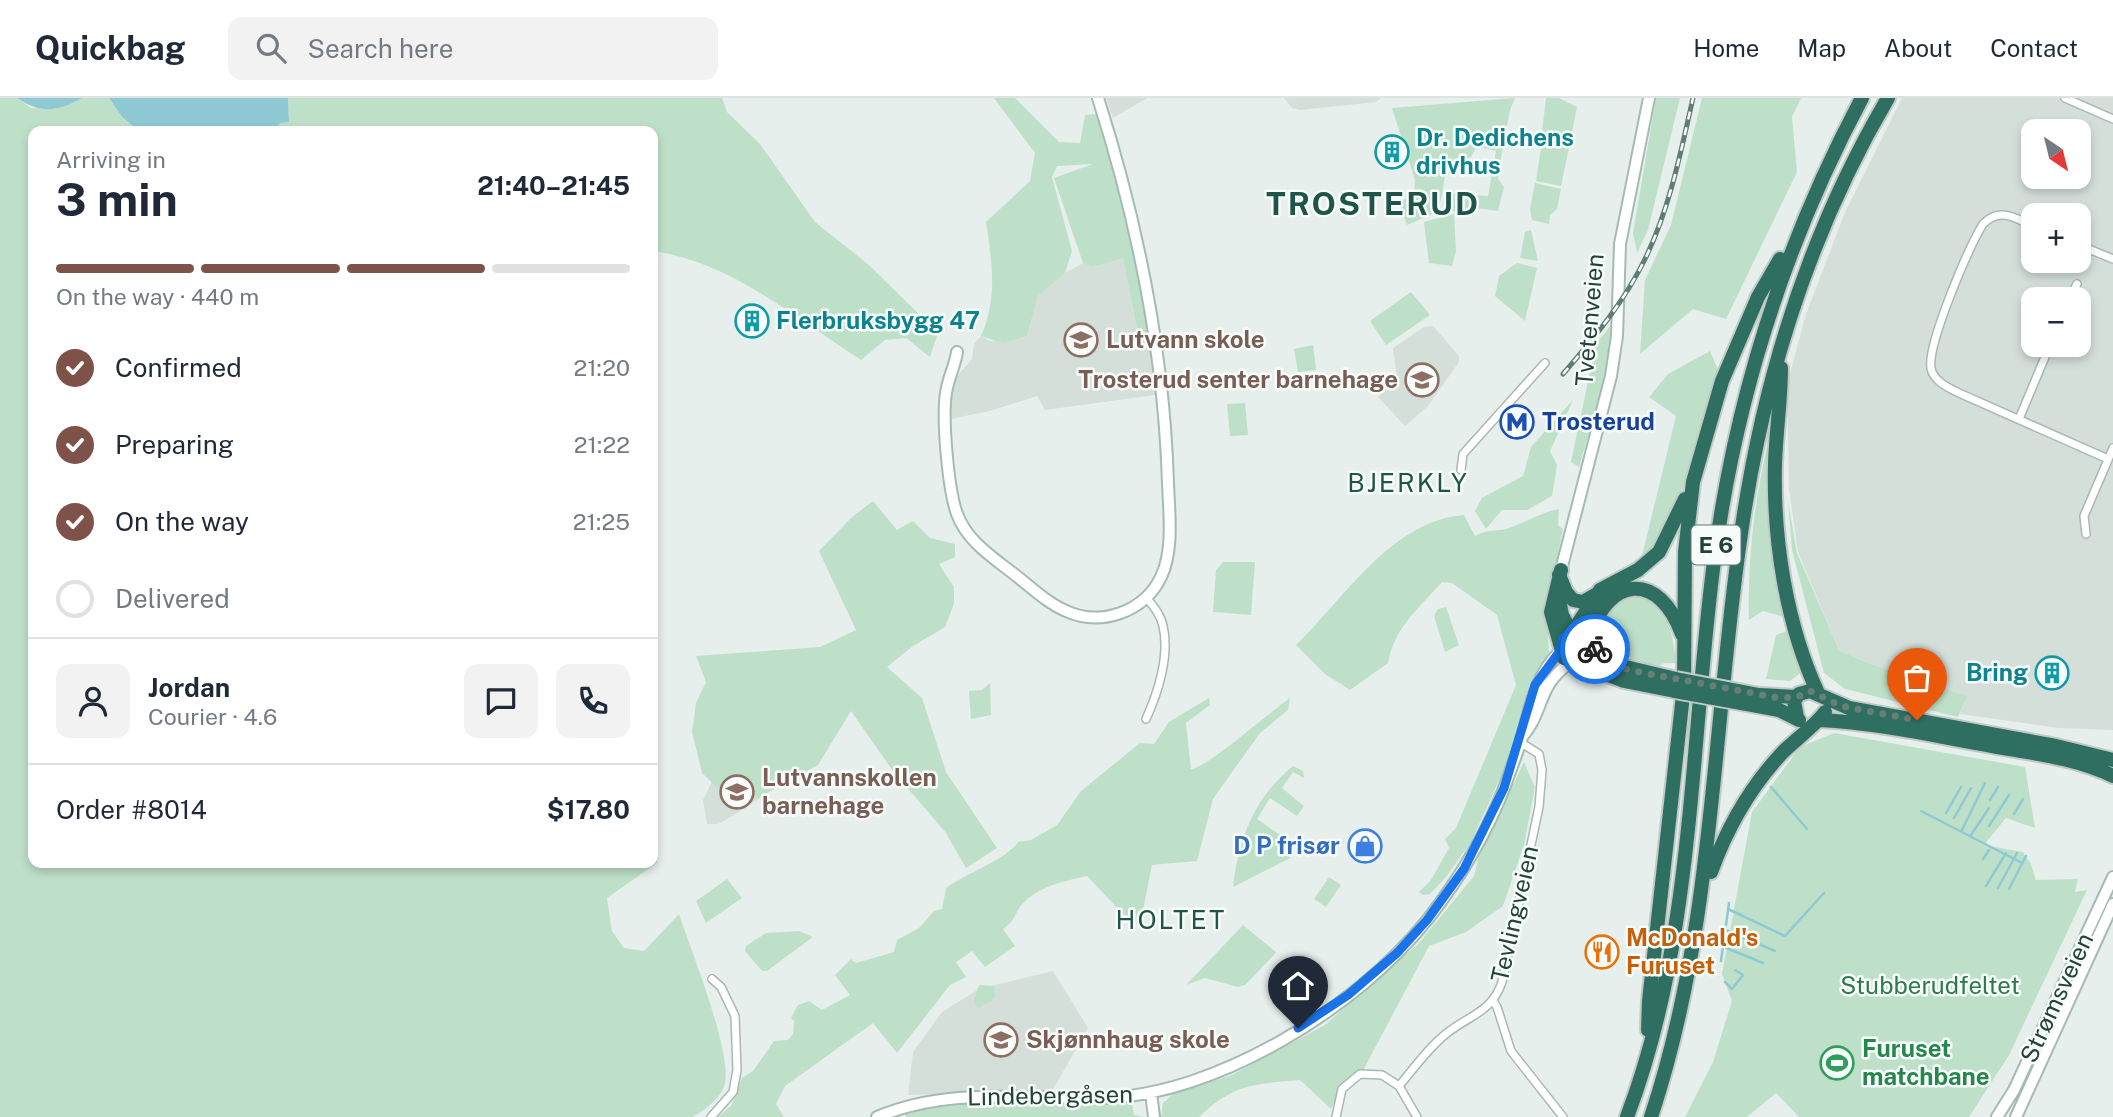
<!DOCTYPE html>
<meta charset="utf-8">
<style>
body{margin:0;font-family:"Public Sans",sans-serif;background:#f2f2f3;color:#1f2937;height:100vh;display:flex;flex-direction:column;font-size:26px;white-space:nowrap}
*{box-sizing:border-box;margin:0}
p{font-size:23px;color:#747a83}
.icon{flex:none;width:38px;height:38px;fill:none;stroke:currentColor;stroke-width:2;stroke-linecap:round;stroke-linejoin:round}
.map{position:relative;flex:1;overflow:hidden}
.drawer{position:absolute;left:28px;top:28px;width:630px;height:742px;display:flex;flex-direction:column;background:#fff;border-radius:14px;box-shadow:0 4px 10px #0003}
.drawer>*{flex:none}
.needle{width:46px;rotate:145deg}
.fabs{position:absolute;left:2021px;top:21px;display:grid;gap:14px}
.fabs a{display:grid;place-items:center;width:70px;height:70px;border-radius:14px;background:#fff;box-shadow:0 4px 10px #0003;font-size:35px}
.pin{position:absolute;display:grid;place-items:center;width:60px;height:60px;color:#fff;margin:-72px -30px;border-radius:50% 50% 50% 0;rotate:-45deg;box-shadow:0 0 7px #0007}
.pin .icon{rotate:45deg}
.courier{position:absolute;display:grid;place-items:center;width:70px;height:70px;margin:-35px;border:5px solid #1a73e8;border-radius:50%;background:#fff;color:#222;box-shadow:0 2px 9px #0007}
.head em{font-style:normal;font-weight:700}
.head div{display:flex;flex-direction:column-reverse}
.head{display:flex;align-items:center;justify-content:space-between;height:119px;padding:0 28px}
h1{font-size:46px;font-weight:700;line-height:52px}
.bar{display:grid;grid-template-columns:repeat(4,1fr);gap:10px 7px;align-content:center;height:84px;padding:0 28px}
.bar i{height:9px;border-radius:5px;background:#e0e1e3}
.bar .on{background:#7f5249}
.bar p{grid-column:span 4}
.line{display:flex;align-items:center;gap:18px;padding:0 28px;border-top:2px solid #e0e1e3}
.line div{flex:1}
.round{display:grid;place-items:center;flex:none;width:74px;height:74px;border-radius:14px;background:#f2f2f3}
ol{padding:0 28px;list-style:none}
li{display:flex;align-items:center;gap:21px;height:77px}
li p{margin-inline-start:auto}
li .icon{padding:7px;border-radius:50%;background:#7f5249;color:#fff;stroke-width:4}
li:last-child{color:#747a83}
li i{width:38px;height:38px;border:4px solid #e0e1e3;border-radius:50%}
header{display:flex;align-items:center;gap:42px;box-sizing:border-box;height:98px;padding:0 35px;background:#fff;border-bottom:2px solid #e0e1e3}
header strong{font-size:33px}
nav{display:flex;gap:38px;margin-inline-start:auto;font-size:24px}
.search{width:490px;height:63px;background:#f2f2f3;display:flex;align-items:center;gap:18px;box-sizing:border-box;padding:0 24px;border-radius:14px;color:#747a83;font-size:26px}
.map>svg:first-child{display:block}
.built{fill:#d4dfda;fill-rule:evenodd}
.green{fill:#bfe0c8}
.water{fill:#8ec9d4}
.lines{fill:none;stroke-linecap:round;stroke-linejoin:round}
.stream{stroke:#8ec9d4;stroke-width:2.5}
.street-casing{stroke:#a8b8b2;stroke-width:10}
.secondary-casing{stroke:#a4bbb3;stroke-width:14}
.highway-casing{stroke:#c2cac8;stroke-width:18}
.street{stroke:#fff;stroke-width:7}
.secondary{stroke:#fff;stroke-width:10}
.highway{stroke:#2f6f62;stroke-width:14}
.rail-casing{stroke:#5f7d75;stroke-width:5}
.rail{stroke:#f7fbf9;stroke-width:2.5;stroke-dasharray:8;stroke-linecap:butt}
.highway-bridge-casing{stroke:#c2cac8;stroke-width:18;stroke-linecap:butt}
.highway-bridge{stroke:#2f6f62;stroke-width:14}
.done{stroke:#687f78;stroke-width:7;stroke-dasharray:0 12.6}
.route{stroke:#1a73e8;stroke-width:9}
.labels{text-anchor:middle;stroke-width:5;stroke-linejoin:round;paint-order:stroke}
.shield{fill:#f7fbf9;stroke:#637a73;stroke-width:2}
.shield-label{font-size:23px;font-weight:bold;fill:#24423a}
.culture-label{font-size:24px;font-weight:bold;fill:#0d838f;stroke:#f7fbf9;text-anchor:start}
.street-label{font-size:24px;fill:#24423a;stroke:#f7fbf9}
.education-label{font-size:24px;font-weight:bold;fill:#785e54;stroke:#f7fbf9;text-anchor:start}
.transit-label{font-size:24px;font-weight:bold;fill:#164399;stroke:#f7fbf9;text-anchor:start}
.shop-label{font-size:24px;font-weight:bold;fill:#366cbe;stroke:#f7fbf9;text-anchor:end}
.food-label{font-size:24px;font-weight:bold;fill:#c56008;stroke:#f7fbf9;text-anchor:start}
.park-label{font-size:24px;fill:#2d7a4b;stroke:#f7fbf9}
.leisure-label{font-size:24px;font-weight:bold;fill:#27864d;stroke:#f7fbf9;text-anchor:start}
.neighbourhood-label{font-size:26px;letter-spacing:2px;fill:#1f5548;stroke:#f7fbf9}
.district-label{font-size:32px;font-weight:bold;letter-spacing:2px;fill:#1f5548;stroke:#f7fbf9}
</style>
<header>
<strong>Quickbag</strong>
<div class="search"><svg class="icon" aria-label="search" viewBox="0 0 24 24"><circle cx="10" cy="10" r="6"/><path d="M15 15l6 6"/></svg>Search here</div>
<nav><a>Home</a><a>Map</a><a>About</a><a>Contact</a></nav>
</header>
<div class="map">
<svg width="2113" height="1019" viewBox="0 0 2113 1019">
<rect width="100%" height="100%" fill="#e6efeb"/>
<!-- built -->
<path class="built" d="M1106,0H1147L1113,20Z
M1284,0H1381L1376,4L1300,12L1292,10Z
M1902,0H2113V632L2059,630L1960,616L1966,598L1868,565L1839,552L1798,454L1789,391L1787,287L1806,216L1846,112ZM2034,33H2079V79H2034ZM2034,117H2079V163H2034ZM2034,201H2079V247H2034Z
M1123,159L1138,236L1149,240L1155,297L1045,312L1037,298L990,313L950,321L949,300L954,282L972,261L974,246L981,238L990,243L1027,238L1038,198L1065,175L1083,165L1094,169Z
M1433,228L1459,258V264L1427,309L1405,328L1378,299L1397,280L1393,250L1424,229Z
M713,681L781,686L739,714L718,726H707L703,702Z
M1053,873L1088,930L1052,993L908,997L913,954L942,914L979,891Z"/>
<!-- green -->
<path class="green" d="M0,0H17L31,10L55,11L82,0H109L122,19L139,33H33V765H653V745L657,765L607,800L612,833L624,850L644,853L679,816C690,850 735,960 724,989C718,1003 705,1011 693,1019H0Z
M288,0H722L727,14L760,46L815,124L869,167L938,235L930,259L906,240L885,242L861,262C796,220 731,164 653,153V33H275L280,25L289,24Z
M994,0H1015L1059,44L1080,45L1085,17L1097,16L1134,136L1149,240L1138,236L1123,160L1093,169L1083,165L1054,80L1093,66L1057,68L1052,79L1072,153L1065,175L1038,198L1027,238L1003,245L981,238C998,200 992,164 986,124L1030,83L1035,55Z
M1515,0L1510,12L1498,76V81L1504,89L1498,113L1476,110L1449,114L1443,105L1446,95L1488,98L1496,53L1477,48L1471,59C1431,71 1452,88 1435,115L1407,127L1399,104L1407,100L1406,96L1414,94L1415,82L1392,10Z
M1546,0H1559L1577,9L1571,39L1542,35Z
M1656,0H1680L1648,132L1637,155L1633,135Z
M1702,0H1801L1792,19L1797,74L1726,221L1693,211L1640,256L1645,182L1671,127Z
M1543,37L1566,40L1570,45L1561,88L1536,83Z
M1535,85L1561,91L1557,111L1550,117L1549,126L1532,122L1530,111Z
M1454,116L1456,153L1452,168L1429,165L1424,124Z
M1531,132L1538,163L1520,160L1525,134Z
M1517,165L1537,170L1525,223L1495,198L1499,178Z
M1411,194L1430,217L1386,247L1370,223Z
M1611,227L1605,279L1579,369L1571,364L1596,246Z
M1313,247L1316,272L1298,274L1294,251Z
M1710,253L1719,274L1674,418L1647,459L1641,462L1676,318L1649,299L1668,276Z
M1573,302L1550,353L1557,367L1552,398L1527,412H1502L1486,431L1475,413L1482,400L1523,378L1531,349Z
M1245,305L1248,337L1230,338L1227,306Z
M1774,318L1791,521L1763,513L1749,522C1747,452 1757,386 1774,318Z
M873,403L897,432L913,423L930,440L955,446V459L939,466L954,489V506L945,529L913,548L887,569L922,600L946,674L997,750L966,770L946,735L893,673L851,613L818,667L758,700L725,697L702,675L692,634L696,605L706,584L696,558L820,549L856,532L819,453L852,419Z
M1788,403L1797,455L1839,552L1868,565L1967,598L1958,619L1845,591L1824,575L1792,452Z
M1559,411L1558,427L1563,431L1547,510L1549,554L1528,590L1514,650L1471,744L1446,779L1430,796L1423,797L1419,794L1431,782L1449,750L1445,741L1456,730L1516,587L1497,517L1452,485L1442,484C1420,509 1394,530 1388,565L1350,592L1325,576L1296,547C1344,501 1392,422 1464,417L1475,438C1489,430 1500,434 1512,429C1530,422 1540,415 1559,411Z
M1223,464H1255L1251,517L1213,514L1216,472Z
M1636,496C1668,510 1673,533 1676,565H1664L1654,571C1628,564 1604,559 1599,529L1615,504Z
M1446,509L1459,547L1445,554L1434,518L1438,511Z
M1792,531L1803,573L1790,583L1766,581L1776,537Z
M990,585L991,617L971,621L969,593L982,592Z
M1209,600L1210,607L1186,625L1191,671C1204,672 1272,612 1290,600L1288,612L1260,635L1213,701L1197,763L1152,767L1140,827L1126,819L1087,778C1064,783 1035,789 1020,809C1013,819 1016,822 1003,831L1015,848L985,869L972,853L956,864L966,879L950,887L897,955L873,925L785,988L776,1006L784,1019H718L731,1008L742,980L753,973L774,943L788,942L793,936L794,923L791,920L798,907L809,903L822,912L850,897L835,877L851,861L856,865L894,854L897,842L919,830L934,813L942,811L946,790C965,776 1007,761 1018,744L1031,742L1057,727L1081,693L1140,645L1154,646L1169,624Z
M1834,635L2025,669L2035,730L2006,720L1984,747L2023,754L2031,766L2036,782L2078,781L2075,794L2087,792L2009,957L1969,1019H1799L1776,995L1747,1019H1685L1713,964L1732,903L1722,876L1752,714L1800,649Z
M1524,664L1535,689L1524,747L1503,808L1466,834L1429,848L1358,982L1343,990L1331,1011L1300,982C1254,986 1234,986 1199,1019H1161L1163,1005L1174,995L1232,977L1325,927L1419,845L1474,778L1479,758Z
M1293,668L1303,673L1304,680L1293,674L1282,690L1304,708L1297,718L1270,700L1257,721L1290,744V760L1233,789C1239,740 1254,700 1293,668Z
M1329,779L1341,787L1326,809L1314,801Z
M727,781L742,800L706,825L696,803Z
M1243,827L1276,854L1274,857L1245,887L1238,889L1205,880L1186,887Z
M799,833L813,839L767,873H762L745,853L746,848L766,835Z
M979,887L994,888L995,898L991,904L978,910L974,903Z
M1024,1002L1132,1006L1134,1017L1144,1019H906L904,1014L953,1003Z"/>
<!-- water -->
<path class="water" d="M17,0H82C57,14 41,16 17,0Z
M109,0H288L289,24L280,25L275,33H139L122,19Z"/>
<g class="lines">
<!-- stream -->
<path class="stream" d="M1771,689L1807,731
M1990,702L1998,689
M1921,713L2022,765
M1946,715L1961,689
M2014,716L2023,701
M1954,720L1971,690
M1989,728L2009,697
M1962,732L1985,685
M1971,737L1989,710
M1983,761L1989,752
M1986,788L2006,755
M1998,790L2017,755
M2009,791L2026,758
M1728,811L1785,838L1824,795
M1726,832L1775,853
M1724,849L1763,865
M1721,863L1729,805
M1725,884L1732,891L1743,877L1735,872"/>
<defs>
<path id="street" d="M2065,0L2113,21
M2034,128C2014,120 2000,109 1983,126C1969,149 1927,246 1931,270C1933,283 1949,290 1959,295L2108,361
M2079,147L2113,161
M2069,201L2077,186
M2019,321L2050,247
M1461,372L1463,356L1545,265
M2086,436L2084,418L2113,350
M1146,621C1158,595 1170,557 1163,528C1161,517 1153,508 1146,499
M1493,903L1497,909L1511,953L1563,1019
M711,1019L733,994L737,972L735,918L721,889L712,881
M1336,1019L1342,991L1360,976L1382,977L1399,988
M1417,1019L1399,988C1414,970 1429,949 1447,935C1470,917 1492,914 1502,884L1539,709L1542,672L1539,656L1520,644"/>
<path id="secondary" d="M957,254C955,268 948,280 946,295C942,320 948,391 957,416C967,443 992,459 1014,476C1031,489 1047,505 1066,513C1101,529 1144,514 1161,479C1174,452 1169,414 1168,385C1164,252 1138,126 1098,0
M1561,472L1611,278L1617,238L1620,146L1649,0
M1521,640C1545,614 1536,588 1570,565
M1151,995L1154,1019
M877,1019C951,988 1024,1002 1102,1000C1216,998 1358,909 1428,821C1460,780 1486,737 1505,688C1510,673 1516,658 1521,643C1530,609 1534,580 1560,553
M1997,1019L2014,992L2113,779
M2016,1019L2113,806"/>
<path id="highway" d="M1781,270C1781,302 1776,333 1775,366C1773,441 1786,526 1818,595
M1561,472L1551,514L1564,560L1624,583L1675,593
M1559,477L1566,494L1573,502L1583,504L1595,497
M1558,496L1562,517L1571,534
M1573,533L1600,492L1638,472L1659,454L1685,401
M1584,535L1613,566L1676,581
M1589,540C1608,477 1659,473 1682,536
M1759,597L1796,599
M1758,608L1779,612L1799,622
M1797,619L1794,603L1799,596L1810,593L1849,610L2056,648L2113,662
M1820,622C1878,625 1935,638 1992,648C2031,655 2076,660 2113,678
M1711,774C1727,730 1750,689 1783,654C1793,644 1819,624 1825,614
M1648,932L1649,903L1684,588L1685,454L1693,384L1722,283L1758,199L1780,161
M1627,1019C1693,845 1690,654 1713,471C1734,305 1783,148 1862,0
M1651,1019C1715,826 1712,628 1742,429C1764,279 1811,131 1888,0"/>
</defs>
<!-- street casing -->
<use href="#street" class="street-casing"/>
<!-- secondary casing -->
<use href="#secondary" class="secondary-casing"/>
<!-- highway casing -->
<use href="#highway" class="highway-casing"/>
<!-- street -->
<use href="#street" class="street"/>
<!-- secondary -->
<use href="#secondary" class="secondary"/>
<!-- highway -->
<use href="#highway" class="highway"/>
<defs>
<path id="rail" d="M1563,276C1594,240 1625,203 1646,159C1670,109 1681,53 1693,0"/>
</defs>
<!-- rail casing -->
<use href="#rail" class="rail-casing"/>
<!-- rail -->
<use href="#rail" class="rail"/>
<defs>
<path id="highway-bridge" d="M1676,581L1759,597
M1675,593L1758,608"/>
</defs>
<!-- highway-bridge casing -->
<use href="#highway-bridge" class="highway-bridge-casing"/>
<!-- highway-bridge -->
<use href="#highway-bridge" class="highway-bridge"/>
</g>
<g class="lines">
<!-- done -->
<path class="done" d="M1595,551L1613,566L1629,572L1779,600L1797,599L1810,593L1841,608L1917,622"/>
<!-- route -->
<path class="route" d="M1298,930L1348,897L1397,855L1427,822L1464,771L1504,690L1535,587L1560,553L1563,540L1571,534H1582L1595,551"/>
</g>
<!-- icons -->
<defs>
<symbol id="building-ring" viewBox="-11 -11 22 22"><circle r="9.5" fill="#f7fbf9" stroke="#0f9aa8" stroke-width="1.5"/><path d="M-4-6H4V6H1V3H-1V6H-4ZM-2.5-4.3h1.7v1.8h-1.7ZM.8-4.3h1.7v1.8H.8ZM-2.5-1h1.7V.8h-1.7ZM.8-1h1.7V.8H.8Z" fill="#0f9aa8"/></symbol>
<symbol id="school-ring" viewBox="-11 -11 22 22"><circle r="9.5" fill="#f7fbf9" stroke="#8d6e63" stroke-width="1.5"/><path d="M0-5L7-2L0 1L-7-2ZM-4 1L0 2.5L4 1V4Q0 6-4 4Z" fill="#8d6e63"/></symbol>
<symbol id="metro-ring" viewBox="-11 -11 22 22"><circle r="9.5" fill="#f7fbf9" stroke="#1a4fb4" stroke-width="1.5"/><path d="M-5.5 5V-5H-3L0 0L3-5H5.5V5H3V-.5L0 4L-3-.5V5Z" fill="#1a4fb4"/></symbol>
<symbol id="shop-ring" viewBox="-11 -11 22 22"><circle r="9.5" fill="#f7fbf9" stroke="#3f7fe0" stroke-width="1.5"/><path d="M-5-2.5h2.3a2.7 3.5 0 0 1 5.4 0H5L5.5 6h-11ZM-1.5-2.5h3a1.5 2.3 0 0 0-3 0Z" fill="#3f7fe0"/></symbol>
<symbol id="restaurant-ring" viewBox="-11 -11 22 22"><circle r="9.5" fill="#f7fbf9" stroke="#e8710a" stroke-width="1.5"/><path d="M-5-6h1v4h1v-4h1v4h1v-4h1v5L-1.5 .5V6h-2V.5L-5-1ZM5-6V6H3V1.5H1.5Q1.5-4 5-6Z" fill="#e8710a"/></symbol>
<symbol id="stadium-ring" viewBox="-11 -11 22 22"><circle r="9.5" fill="#f7fbf9" stroke="#2e9e5b" stroke-width="1.5"/><path d="M0-5a6.5 5 0 1 0 0 10a6.5 5 0 1 0 0-10ZM-3.5-1.8h7v3.6h-7Z" fill="#2e9e5b"/></symbol>
</defs>
<g fill-rule="evenodd">
<use href="#building-ring" x="1373" y="35" width="38" height="38"/>
<use href="#building-ring" x="733" y="204" width="38" height="38"/>
<use href="#school-ring" x="1062" y="223" width="38" height="38"/>
<use href="#school-ring" x="1403" y="263" width="38" height="38"/>
<use href="#metro-ring" x="1498" y="305" width="38" height="38"/>
<use href="#building-ring" x="2033" y="556" width="38" height="38"/>
<use href="#school-ring" x="718" y="675" width="38" height="38"/>
<use href="#shop-ring" x="1346" y="729" width="38" height="38"/>
<use href="#restaurant-ring" x="1583" y="835" width="38" height="38"/>
<use href="#school-ring" x="982" y="923" width="38" height="38"/>
<use href="#stadium-ring" x="1818" y="946" width="38" height="38"/>
</g>
<g class="labels">
<!-- shield labels -->
<rect class="shield" x="1691.5" y="427.5" width="49" height="39" rx="5"/>
<g class="shield-label">
<text x="1716" y="455">E 6</text>
</g>
<!-- culture labels -->
<g class="culture-label">
<text x="1416" y="48">Dr. Dedichens<tspan x="1416" dy="28">drivhus</tspan></text>
<text x="776" y="231">Flerbruksbygg 47</text>
<text x="2028" y="583" text-anchor="end">Bring</text>
</g>
<!-- street labels -->
<g class="street-label">
<text transform="translate(1590 222) rotate(-85)" y="8">Tvetenveien</text>
<text transform="translate(1515 816) rotate(-77)" y="8">Tevlingveien</text>
<text transform="translate(2057 900) rotate(-65)" y="8">Strømsveien</text>
<text transform="translate(1050 998) rotate(-1)" y="8">Lindebergåsen</text>
</g>
<!-- education labels -->
<g class="education-label">
<text x="1106" y="250">Lutvann skole</text>
<text x="1398" y="290" text-anchor="end">Trosterud senter barnehage</text>
<text x="762" y="688">Lutvannskollen<tspan x="762" dy="28">barnehage</tspan></text>
<text x="1026" y="950">Skjønnhaug skole</text>
</g>
<!-- transit labels -->
<g class="transit-label">
<text x="1542" y="332">Trosterud</text>
</g>
<!-- shop labels -->
<g class="shop-label">
<text x="1340" y="756">D P frisør</text>
</g>
<!-- food labels -->
<g class="food-label">
<text x="1626" y="848">McDonald's<tspan x="1626" dy="28">Furuset</tspan></text>
</g>
<!-- park labels -->
<g class="park-label">
<text x="1930" y="896">Stubberudfeltet</text>
</g>
<!-- leisure labels -->
<g class="leisure-label">
<text x="1862" y="959">Furuset<tspan x="1862" dy="28">matchbane</tspan></text>
</g>
<!-- neighbourhood labels -->
<g class="neighbourhood-label">
<text x="1408" y="394">BJERKLY</text>
<text x="1171" y="831">HOLTET</text>
</g>
<!-- district labels -->
<g class="district-label">
<text x="1373" y="117">TROSTERUD</text>
</g>
</g>
</svg>
<div class="fabs">
<a><svg class="needle" viewBox="-14 -14 28 28"><path d="M0-13l5 13h-10z" fill="#e53935"/><path d="M0 13l5-13h-10z" fill="#747a83"/></svg></a>
<a>+</a>
<a>−</a>
</div>
<div class="pin" style="left:1917px;top:622px;background:#ea580c"><svg class="icon" aria-label="bag" viewBox="0 0 24 24"><path d="M5 8h14l-1 12H6zM9 8a3 3 0 0 1 6 0"/></svg></div>
<div class="pin" style="left:1298px;top:930px;background:#1f2937"><svg class="icon" aria-label="home" viewBox="0 0 24 24"><path d="M3 11l9-7 9 7M6 9v11h12V9"/></svg></div>
<div class="courier" style="left:1595px;top:551px"><svg class="icon" aria-label="bike" viewBox="0 0 24 24"><circle cx="6" cy="16" r="4"/><circle cx="18" cy="16" r="4"/><path d="M6 16l4-8h5l3 8M10 8l3 8H6M13 5h3"/></svg></div>
<section class="drawer">
<div class="head"><div><h1>3 min</h1><p>Arriving in</p></div><em>21:40–21:45</em></div>
<div class="bar"><i class="on"></i><i class="on"></i><i class="on"></i><i></i><p>On the way · 440 m</p></div>
<ol>
<li><svg class="icon" aria-label="check" viewBox="0 0 24 24"><path d="M5 12l5 5 9-10"/></svg>Confirmed<p>21:20</p></li>
<li><svg class="icon" aria-label="check" viewBox="0 0 24 24"><path d="M5 12l5 5 9-10"/></svg>Preparing<p>21:22</p></li>
<li><svg class="icon" aria-label="check" viewBox="0 0 24 24"><path d="M5 12l5 5 9-10"/></svg>On the way<p>21:25</p></li>
<li><i></i>Delivered</li>
</ol>
<div class="line" style="height:126px"><a class="round"><svg class="icon" aria-label="person" viewBox="0 0 24 24"><circle cx="12" cy="8" r="4"/><path d="M4 21q1-7 8-7t8 7"/></svg></a><div><b>Jordan</b><p>Courier · 4.6</p></div><a class="round"><svg class="icon" aria-label="chat" viewBox="0 0 24 24"><path d="M4 5h16v11H9l-5 4z"/></svg></a><a class="round"><svg class="icon" aria-label="phone" viewBox="0 0 24 24"><path d="M5 4h4l2 5-3 2q2 4 5 5l2-3 5 2v4C11 20 4 13 5 4z"/></svg></a></div>
<div class="line" style="height:91px"><div>Order #8014</div><b>$17.80</b></div>
</section>
</div>
